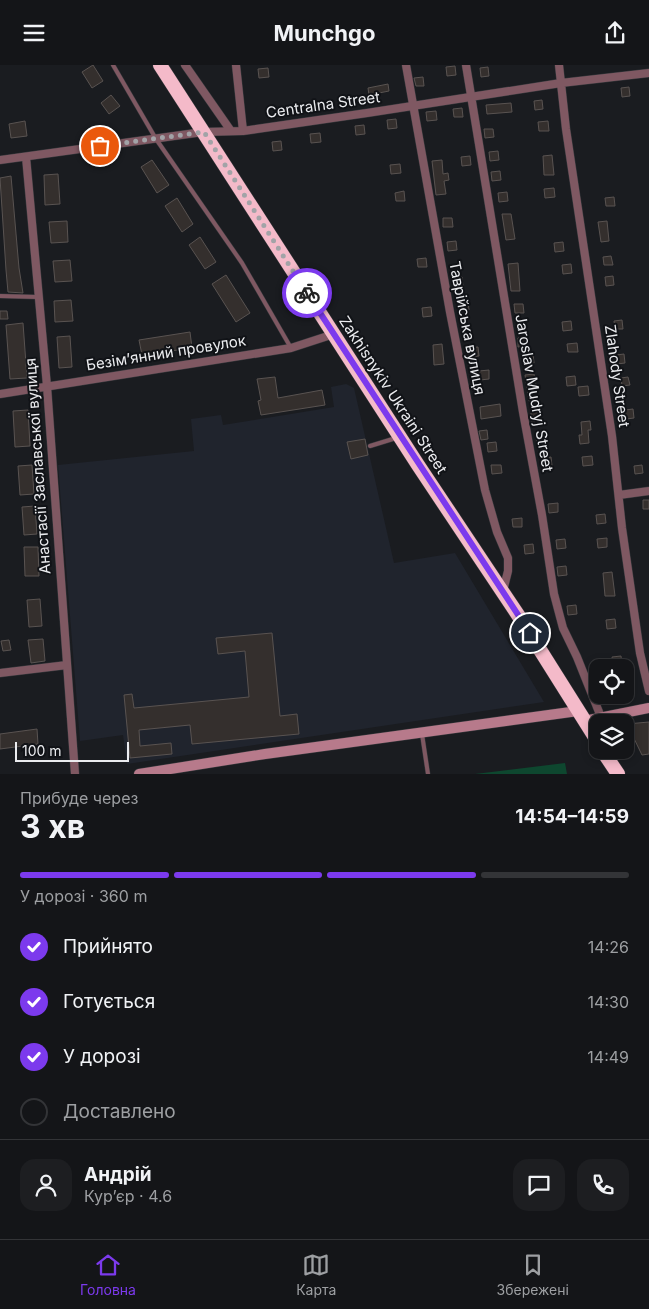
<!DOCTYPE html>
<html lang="uk">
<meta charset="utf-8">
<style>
body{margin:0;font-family:Inter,sans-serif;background:#1d1e21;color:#f1f3f6;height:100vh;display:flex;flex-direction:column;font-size:19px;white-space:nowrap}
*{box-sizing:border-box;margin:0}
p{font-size:16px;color:#9d9fa2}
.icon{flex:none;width:28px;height:28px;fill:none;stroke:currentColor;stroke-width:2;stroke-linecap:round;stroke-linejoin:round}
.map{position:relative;height:709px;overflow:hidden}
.panel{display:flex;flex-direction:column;background:#141518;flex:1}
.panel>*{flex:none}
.controls{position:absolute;left:589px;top:594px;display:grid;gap:10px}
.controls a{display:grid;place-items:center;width:45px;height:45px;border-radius:10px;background:#141518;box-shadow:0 2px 8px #0003,0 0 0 1px #333437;font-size:25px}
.scale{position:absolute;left:15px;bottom:12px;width:114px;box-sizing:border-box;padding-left:5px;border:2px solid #ebecef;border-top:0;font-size:14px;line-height:18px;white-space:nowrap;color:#ebecef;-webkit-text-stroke:4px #111317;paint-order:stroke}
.pin{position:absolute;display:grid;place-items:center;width:42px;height:42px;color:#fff;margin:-21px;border:2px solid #fff;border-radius:50%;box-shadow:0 1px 5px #0007}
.courier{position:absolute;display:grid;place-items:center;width:50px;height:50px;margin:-25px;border:4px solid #7c3aed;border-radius:50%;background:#fff;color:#222;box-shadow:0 1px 6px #0007}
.summary em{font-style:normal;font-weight:700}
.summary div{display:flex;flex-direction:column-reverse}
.summary{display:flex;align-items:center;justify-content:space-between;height:85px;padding:0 20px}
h1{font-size:32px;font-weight:700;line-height:38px}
.bar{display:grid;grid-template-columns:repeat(4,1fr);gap:8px 5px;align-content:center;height:60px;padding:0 20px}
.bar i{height:6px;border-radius:4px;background:#333437}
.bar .selected{background:#7c3aed}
.bar p{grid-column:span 4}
.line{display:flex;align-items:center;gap:12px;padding:0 20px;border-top:1px solid #333437}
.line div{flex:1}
.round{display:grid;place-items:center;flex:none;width:52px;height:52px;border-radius:15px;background:#1d1e21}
ol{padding:0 20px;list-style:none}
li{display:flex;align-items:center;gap:15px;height:55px}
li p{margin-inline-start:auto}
li .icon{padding:5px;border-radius:50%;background:#7c3aed;color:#fff;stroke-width:4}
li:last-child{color:#9d9fa2}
li i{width:28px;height:28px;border:2px solid #333437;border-radius:50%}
header{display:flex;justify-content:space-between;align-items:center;height:65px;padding:0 20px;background:#141518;font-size:22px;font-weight:700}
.tabs{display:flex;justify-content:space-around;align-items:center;height:70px;border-top:1px solid #333437;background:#141518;font-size:14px;color:#9d9fa2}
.tabs a{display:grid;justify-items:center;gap:2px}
.tabs .selected{color:#7c3aed}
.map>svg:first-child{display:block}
.built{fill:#20242d}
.green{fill:#0e472f}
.building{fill:#342f2d;stroke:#595351}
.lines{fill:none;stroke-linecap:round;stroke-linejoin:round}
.lane-casing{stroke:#37393d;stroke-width:5}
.street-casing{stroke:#37393d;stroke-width:9}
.secondary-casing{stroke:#37393d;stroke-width:11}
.highway-casing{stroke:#37393d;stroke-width:15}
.lane{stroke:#7f5862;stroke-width:4}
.street{stroke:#7f5862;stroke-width:8}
.secondary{stroke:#b77a8b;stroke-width:10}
.highway{stroke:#f4bac9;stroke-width:14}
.done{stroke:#a2a3a7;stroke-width:5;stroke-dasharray:0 9}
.route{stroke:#7c3aed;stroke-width:6}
.labels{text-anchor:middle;stroke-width:4;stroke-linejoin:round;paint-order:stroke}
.street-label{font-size:15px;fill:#ebecef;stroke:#111317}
</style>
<header><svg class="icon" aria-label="menu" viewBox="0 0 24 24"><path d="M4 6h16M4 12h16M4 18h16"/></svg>Munchgo<svg class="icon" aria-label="share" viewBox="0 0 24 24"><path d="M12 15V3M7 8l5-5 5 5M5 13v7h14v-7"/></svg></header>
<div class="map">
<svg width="649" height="709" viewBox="0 0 649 709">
<rect width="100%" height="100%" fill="#1a1c20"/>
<!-- built -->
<path class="built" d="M346,319L354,323L394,498L455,488L544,637L127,699L123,670L80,676L58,400L194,386L191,354L221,350L223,360L334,342L331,322Z"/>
<!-- green -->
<path class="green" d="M565,698L567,709H475Z"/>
<!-- building -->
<path class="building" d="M93,0L103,16L92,23L82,7Z
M455,1L456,10L447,11L446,2Z
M488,2L489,11L481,12L480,3Z
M268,3L269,12L259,13L258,4Z
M423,12L424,21H416L414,13Z
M388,19L389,26L369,30L368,23Z
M629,22L630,31L622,32L621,23Z
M111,30L120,41L109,49L101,38Z
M542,35L543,44L535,45L534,36Z
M511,38L512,47L487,49L486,40Z
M462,43L463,52H454L453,44Z
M436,46L437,55L427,56L426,47Z
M396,54L397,63L388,64L387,55Z
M25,56L27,71L11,73L9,59Z
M548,56L549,66H539L538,57Z
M364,60L365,69L356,70L355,61Z
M484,64H493L494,72L485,73Z
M320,68L321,77L311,78L310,69Z
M281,76L282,85L273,86L272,77Z
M498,86L499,95L490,96L489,87Z
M552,90L554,110H544L543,91Z
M470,91L471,100L462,101L461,92Z
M152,95L169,120L157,128L141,102Z
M442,95L443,109L448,108L449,115L444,116L446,129L436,130L432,96Z
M400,99L401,108L391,109L390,100Z
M500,106L501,115L492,116L491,107Z
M58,109L60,139L45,140L44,110Z
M11,111L19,203L23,228L8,227L6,205L0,113Z
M554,123L555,132L545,133L544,124Z
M404,126L405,136H396L395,128Z
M507,127L508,136L499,137L498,128Z
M614,132L615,141H606L605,133Z
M177,133L193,159L182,167L165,141Z
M502,149H511L515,174L506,175Z
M443,153H452L453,162H443Z
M67,156L68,177L51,178L49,157Z
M607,156L609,176L601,177L598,157Z
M200,172L216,197L205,204L189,180Z
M456,176L457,185L448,186L447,177Z
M563,177L564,186L555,187L554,178Z
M611,191L613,200H604L603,192Z
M426,193L427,202H418L417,194Z
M70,195L72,216L55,217L53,196Z
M518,198L520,226H511L508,199Z
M571,199L572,208L563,209L562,200Z
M226,210L250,248L236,257L212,219Z
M613,211L614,220L606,221L605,212Z
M462,212L463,221L454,222L453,213Z
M71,235L73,256L55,257L54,236Z
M468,236L469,245L459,246L458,237Z
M514,239H523L524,248H515Z
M431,242L432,251L423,252L422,243Z
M0,246H7L8,254H0Z
M622,255L623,264H615L614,256Z
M571,256L572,265L563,266L562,257Z
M23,258L27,313L10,314L6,260Z
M190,267L192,283L142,290L139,275Z
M70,271L72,302L59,303L57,272Z
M527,272L528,281L518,282V273Z
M577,278L578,287H568L567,279Z
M442,279L444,299L434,300L433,280Z
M478,282L479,291L469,292L468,283Z
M533,289L534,298L524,299L523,290Z
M624,289L625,298L617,299L616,290Z
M489,305V314L480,315L479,306Z
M534,309L539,336H529L525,310Z
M575,311L576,320L567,321L566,312Z
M275,312L278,333L322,325L325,340L261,350L258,336L261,335L257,314Z
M628,312L630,320L622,321L621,313Z
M588,321L589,330L579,331L578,322Z
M500,339L501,351L481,354L480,342Z
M633,344L634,353L626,354L625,345Z
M28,345L30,381L15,382L13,346Z
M540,347L541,356L532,357L531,348Z
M590,356L591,365H588L589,378L580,379L579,370H582L581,357Z
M487,365L488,374L481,375L479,366Z
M545,371L546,380H537L536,372Z
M365,374L368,390L351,394L347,377Z
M496,377L497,386L488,387L487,378Z
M592,391L593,400L583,401L582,392Z
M551,392L552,401L543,402L542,393Z
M32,400L34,429L20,430L18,401Z
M491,400H501L502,408L492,409Z
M642,400L643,408L635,409L634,401Z
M643,435H649V444H643Z
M558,438V447L549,448L548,439Z
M35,441L37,469L24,470L22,442Z
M605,449L606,458L597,459L596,450Z
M522,453V462H513L512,454Z
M607,473V482L598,483L597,474Z
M565,474L566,483L557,484L556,475Z
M533,479L534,488L525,489L524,480Z
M24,482H38L39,511H25Z
M566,501L567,510L558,511L557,502Z
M612,507L615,531H605L603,508Z
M40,534L42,561L29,562L27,535Z
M576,540L577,549L568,550L567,541Z
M615,554L616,563L607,564L606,555Z
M272,568L280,651L297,649L299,669L192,679L190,660L139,665L140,681L171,678L172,689L130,693L124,630L132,629L134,643L249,632L245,586L218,589L216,573Z
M43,574L45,596L31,598L28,575Z
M9,575L11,585L3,586L1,576Z
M621,591L622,600L613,601L612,592Z
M649,657V689L642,690L627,659Z
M37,664L38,679L0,684V669Z"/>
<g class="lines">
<defs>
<path id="lane" d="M113,0L156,74L242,198L291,283
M0,231L38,232
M370,381L396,373
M422,669L428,709"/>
<path id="street" d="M185,0L231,66
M236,0L243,66
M406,0L450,247L485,425L497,467L508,493V506L503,526
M466,0L523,347L542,450L554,529L563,563L577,592L601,652
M559,0L566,64L612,371L622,463L640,588L649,626
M26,92L47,321L75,709
M0,95L203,67L243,66L367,48L561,18L649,8
M0,329L291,283L334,269
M619,430L649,426
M0,608L67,600"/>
<path id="secondary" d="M584,656L649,643
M139,709L265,689L578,646"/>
<path id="highway" d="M160,0L418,400L520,553L598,677
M602,685L618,709"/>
</defs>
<!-- lane casing -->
<use href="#lane" class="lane-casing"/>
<!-- street casing -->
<use href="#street" class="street-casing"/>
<!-- secondary casing -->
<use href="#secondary" class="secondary-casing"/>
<!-- highway casing -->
<use href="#highway" class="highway-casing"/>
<!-- lane -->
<use href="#lane" class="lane"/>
<!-- street -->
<use href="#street" class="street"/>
<!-- secondary -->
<use href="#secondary" class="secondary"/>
<!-- highway -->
<use href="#highway" class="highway"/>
</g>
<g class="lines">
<!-- done -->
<path class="done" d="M100,81L204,67L307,228"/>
<!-- route -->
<path class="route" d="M307,228L530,568"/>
</g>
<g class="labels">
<!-- street labels -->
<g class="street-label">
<text transform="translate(323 40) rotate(-8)" y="5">Centralna Street</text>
<text transform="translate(467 263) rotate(79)" y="5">Таврійська вулиця</text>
<text transform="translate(166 288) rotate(-9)" y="5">Безімʼянний провулок</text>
<text transform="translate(617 311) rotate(82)" y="5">Zlahody Street</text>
<text transform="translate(534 328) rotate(80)" y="5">Jaroslav Mudryj Street</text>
<text transform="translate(393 330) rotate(57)" y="5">Zakhisnykiv Ukraini Street</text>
<text transform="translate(38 401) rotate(-94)" y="5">Анастасії Заславської вулиця</text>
</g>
</g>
</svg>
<div class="controls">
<a><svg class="icon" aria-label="locate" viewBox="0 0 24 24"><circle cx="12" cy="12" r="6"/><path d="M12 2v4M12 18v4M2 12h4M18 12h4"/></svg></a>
<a><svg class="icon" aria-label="layers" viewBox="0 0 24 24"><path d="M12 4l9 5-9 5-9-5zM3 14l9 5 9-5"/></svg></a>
</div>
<div class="scale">100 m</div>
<div class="pin" style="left:100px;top:81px;background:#ea580c"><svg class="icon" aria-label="bag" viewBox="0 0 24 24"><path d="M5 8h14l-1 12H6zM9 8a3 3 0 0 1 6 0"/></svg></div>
<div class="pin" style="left:530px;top:568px;background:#1f2937"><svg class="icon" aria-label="home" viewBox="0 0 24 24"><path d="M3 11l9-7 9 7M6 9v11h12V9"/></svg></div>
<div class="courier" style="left:307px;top:228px"><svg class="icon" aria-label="bike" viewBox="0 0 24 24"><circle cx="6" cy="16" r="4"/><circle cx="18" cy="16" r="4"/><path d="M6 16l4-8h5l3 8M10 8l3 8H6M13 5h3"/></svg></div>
</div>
<section class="panel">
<div class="summary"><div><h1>3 хв</h1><p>Прибуде через</p></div><em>14:54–14:59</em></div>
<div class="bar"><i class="selected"></i><i class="selected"></i><i class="selected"></i><i></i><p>У дорозі · 360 m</p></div>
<ol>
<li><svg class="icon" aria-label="check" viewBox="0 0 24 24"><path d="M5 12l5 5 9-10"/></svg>Прийнято<p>14:26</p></li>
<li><svg class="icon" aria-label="check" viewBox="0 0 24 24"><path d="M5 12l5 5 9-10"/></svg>Готується<p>14:30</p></li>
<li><svg class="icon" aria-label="check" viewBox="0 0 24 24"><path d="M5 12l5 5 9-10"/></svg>У дорозі<p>14:49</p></li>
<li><i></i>Доставлено</li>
</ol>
<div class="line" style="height:90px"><a class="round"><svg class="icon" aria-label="person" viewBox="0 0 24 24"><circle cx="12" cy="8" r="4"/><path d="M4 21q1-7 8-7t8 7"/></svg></a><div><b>Андрій</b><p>Кур’єр · 4.6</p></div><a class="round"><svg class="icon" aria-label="chat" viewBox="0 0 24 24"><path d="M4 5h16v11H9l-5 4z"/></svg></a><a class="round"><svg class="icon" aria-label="phone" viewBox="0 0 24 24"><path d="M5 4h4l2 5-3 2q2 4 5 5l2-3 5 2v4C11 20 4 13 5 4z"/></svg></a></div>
</section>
<nav class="tabs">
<a class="selected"><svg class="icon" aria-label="home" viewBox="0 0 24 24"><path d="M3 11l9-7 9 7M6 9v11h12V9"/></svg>Головна</a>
<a><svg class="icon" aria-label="map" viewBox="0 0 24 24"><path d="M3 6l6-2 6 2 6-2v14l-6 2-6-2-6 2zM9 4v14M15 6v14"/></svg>Карта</a>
<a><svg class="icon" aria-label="saved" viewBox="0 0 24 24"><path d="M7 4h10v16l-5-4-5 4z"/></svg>Збережені</a>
</nav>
